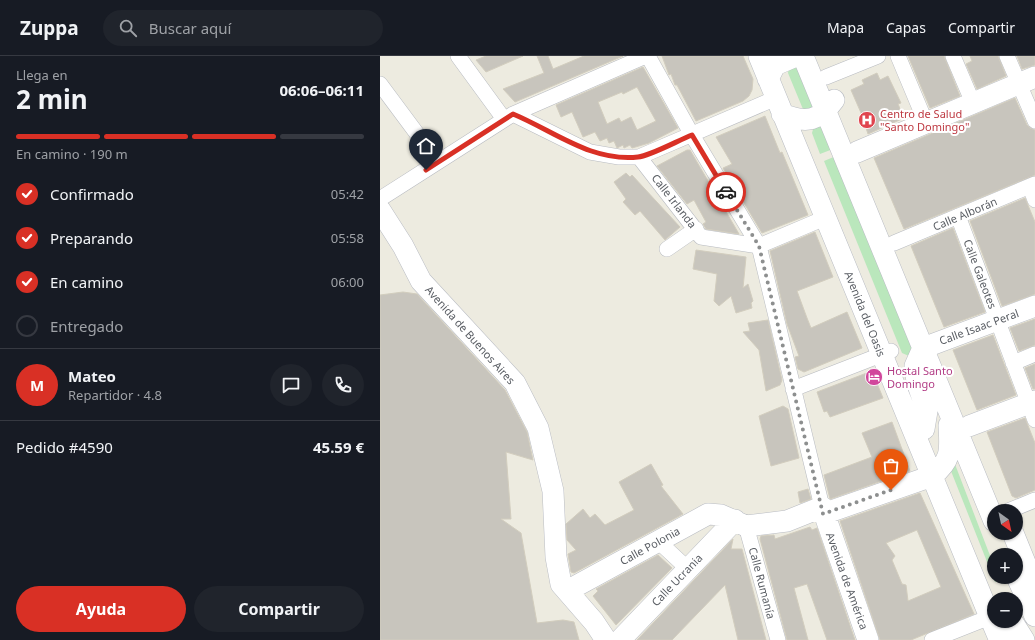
<!DOCTYPE html>
<html lang="es">
<meta charset="utf-8">
<style>
body{margin:0;font-family:"Noto Sans",sans-serif;background:#20242c;color:#f1f3f6;height:100vh;display:flex;flex-direction:column;font-size:15px;white-space:nowrap}
*{box-sizing:border-box;margin:0}
p{font-size:13px;color:#9ea1a6}
.icon{flex:none;width:22px;height:22px;fill:none;stroke:currentColor;stroke-width:2;stroke-linecap:round;stroke-linejoin:round}
.map{position:relative;flex:1;overflow:hidden}
.panel{display:flex;flex-direction:column;background:#171b24;width:380px}
.panel>*{flex:none}
.needle{width:26px;rotate:147deg}
.buttons{position:absolute;left:607px;top:448px;display:grid;gap:8px}
.buttons a{display:grid;place-items:center;width:36px;height:36px;border-radius:50%;background:#171b24;box-shadow:0 1px 3px #0004;font-size:20px}
.pin{position:absolute;display:grid;place-items:center;width:34px;height:34px;color:#fff;margin:-41px -17px;border-radius:50% 50% 50% 0;rotate:-45deg;box-shadow:0 0 4px #0007}
.pin .icon{rotate:45deg}
.courier{position:absolute;display:grid;place-items:center;width:40px;height:40px;margin:-20px;border:3px solid #d93025;border-radius:50%;background:#fff;color:#222;box-shadow:0 1px 5px #0007}
.overview em{font-style:normal;font-weight:700}
.overview div{display:flex;flex-direction:column-reverse}
.overview{display:flex;align-items:center;justify-content:space-between;height:68px;padding:0 16px}
h1{font-size:26px;font-weight:700;line-height:30px}
.bar{display:grid;grid-template-columns:repeat(4,1fr);gap:6px 4px;align-content:center;height:48px;padding:0 16px}
.bar i{height:5px;border-radius:3px;background:#363941}
.bar .selected{background:#d93025}
.bar p{grid-column:span 4}
.line{display:flex;align-items:center;gap:10px;padding:0 16px;border-top:1px solid #363941}
.line div{flex:1}
.round{display:grid;place-items:center;flex:none;width:42px;height:42px;border-radius:21px;background:#20242c}
ol{padding:0 16px;list-style:none}
li{display:flex;align-items:center;gap:12px;height:44px}
li p{margin-inline-start:auto}
li .icon{padding:4px;border-radius:50%;background:#d93025;color:#fff;stroke-width:4}
li:last-child{color:#9ea1a6}
li i{width:22px;height:22px;border:2px solid #363941;border-radius:50%}
.action{display:flex;gap:8px;margin-top:auto;padding:8px 16px}
.action a{flex:1;height:46px;border-radius:24px;background:#d93025;color:#fff;font-size:16px;font-weight:700;line-height:46px;text-align:center}
.action a+a{background:#20242c;color:#f1f3f6}
header{display:flex;align-items:center;gap:24px;box-sizing:border-box;height:56px;padding:0 20px;background:#171b24;border-bottom:1px solid #363941}
header strong{font-size:19px}
nav{display:flex;gap:22px;margin-inline-start:auto;font-size:14px}
.search{width:280px;height:36px;background:#20242c;display:flex;align-items:center;gap:10px;box-sizing:border-box;padding:0 14px;border-radius:22px;color:#9ea1a6;font-size:15px}
main{display:flex;flex:1;min-height:0}
.map>svg:first-child{display:block}
.green{fill:#bae7bc}
.building{fill:#c8c5bd;stroke:#d2cdbe;fill-rule:evenodd}
.lines{fill:none;stroke-linecap:round;stroke-linejoin:round}
.street-casing{stroke:#b8bbc1;stroke-width:16}
.secondary-casing{stroke:#b9bcc3;stroke-width:22}
.street{stroke:#fff;stroke-width:15}
.secondary{stroke:#fff;stroke-width:21}
.done{stroke:#8d8f8f;stroke-width:4;stroke-dasharray:0 7.2}
.route{stroke:#d93025;stroke-width:5}
.labels{text-anchor:middle;stroke-width:4;stroke-linejoin:round;paint-order:stroke}
.health-label{font-size:11px;fill:#be3a42;stroke:#fff;text-anchor:start}
.street-label{font-size:11px;fill:#595d63;stroke:#fff}
.hotel-label{font-size:11px;fill:#b23c85;stroke:#fff;text-anchor:start}
</style>
<header>
<strong>Zuppa</strong>
<div class="search"><svg class="icon" aria-label="search" viewBox="0 0 24 24"><circle cx="10" cy="10" r="6"/><path d="M15 15l6 6"/></svg>Buscar aquí</div>
<nav><a>Mapa</a><a>Capas</a><a>Compartir</a></nav>
</header>
<main>
<section class="panel">
<div class="overview"><div><h1>2 min</h1><p>Llega en</p></div><em>06:06–06:11</em></div>
<div class="bar"><i class="selected"></i><i class="selected"></i><i class="selected"></i><i></i><p>En camino · 190 m</p></div>
<ol>
<li><svg class="icon" aria-label="check" viewBox="0 0 24 24"><path d="M5 12l5 5 9-10"/></svg>Confirmado<p>05:42</p></li>
<li><svg class="icon" aria-label="check" viewBox="0 0 24 24"><path d="M5 12l5 5 9-10"/></svg>Preparando<p>05:58</p></li>
<li><svg class="icon" aria-label="check" viewBox="0 0 24 24"><path d="M5 12l5 5 9-10"/></svg>En camino<p>06:00</p></li>
<li><i></i>Entregado</li>
</ol>
<div class="line" style="height:72px"><b class="round" style="background:#d93025;color:#fff">M</b><div><b>Mateo</b><p>Repartidor · 4.8</p></div><a class="round"><svg class="icon" aria-label="chat" viewBox="0 0 24 24"><path d="M4 5h16v11H9l-5 4z"/></svg></a><a class="round"><svg class="icon" aria-label="phone" viewBox="0 0 24 24"><path d="M5 4h4l2 5-3 2q2 4 5 5l2-3 5 2v4C11 20 4 13 5 4z"/></svg></a></div>
<div class="line" style="height:52px"><div>Pedido #4590</div><b>45.59 €</b></div>
<div class="action"><a>Ayuda</a><a>Compartir</a></div>
</section>
<div class="map">
<svg width="655" height="584" viewBox="0 0 655 584">
<rect width="100%" height="100%" fill="#edebe0"/>
<!-- green -->
<path class="green" d="M415,8L437,53L425,58L408,17L409,10Z
M444,69L453,93L440,98L432,77L434,70Z
M456,100L534,291L529,300L522,297L444,105Z
M573,403L614,510V521H618L619,524L615,526L569,410Z"/>
<!-- building -->
<path class="building" d="M106,0H143L106,16L96,4Z
M157,0H168L173,13L204,0H243L135,46L123,33L164,17Z
M282,0H363L373,23L372,34L369,40L363,45L316,65L297,29H295L291,18L289,19Z
M528,0H564L580,40L550,52Z
M590,0H618L626,20L597,33L586,8L592,5Z
M637,0H655V9L642,13Z
M263,11L298,72L269,87L252,92L250,89L244,92L243,89L237,92L234,85L229,87L227,82L220,85L215,76L203,81L192,56L181,61L176,49ZM257,31L276,65L257,74L251,61L241,66L239,62L227,68L218,46L242,36L243,38Z
M497,17L500,24L508,20L521,47L518,48L524,62L488,78L484,66H485L471,34L484,28L482,24Z
M635,42L647,69L650,72L655,74V119L524,173L494,102Z
M385,60L400,97L402,96L428,159L382,177L343,112L352,108L336,81Z
M307,94H310L359,178L326,173L323,168L326,166L314,144L307,148L277,110Z
M246,117L250,121L252,119L300,171L285,184L260,155L255,159L243,146L246,143L234,126Z
M645,142L655,166V238L622,250L590,165Z
M573,172L605,256L564,271L531,190Z
M435,176L453,221L417,235L427,262L431,272L467,256L482,292L424,316L418,313L415,301L419,300L407,268L390,195Z
M316,194L366,201L363,232L368,228L373,245L371,247L372,252L356,257L351,240L339,250L334,245L337,218L313,213Z
M23,236L37,238L125,334L147,376L153,404L126,396L131,463H121L141,477L157,567L183,564L194,566L199,584H0V239Z
M655,263V289L639,295L630,272Z
M388,264L402,324L400,329L386,335L379,294L363,276L370,275L368,267Z
M613,279L636,339L597,354L573,294Z
M655,308V333H653L645,312Z
M492,315L503,342L450,361L447,355L444,356L437,336Z
M403,350L408,353L419,402L391,410L379,360Z
M645,362L655,387V434L636,442L632,440L607,376Z
M512,366L530,415L450,443L444,419L492,401L482,377Z
M271,408L283,429L281,430L303,458L194,517L191,516L188,498L196,494L187,484L186,468L203,453L210,462L215,458L225,469L254,454L239,426Z
M428,433L431,443L420,447L418,436Z
M540,437L594,558L531,584H500L460,465ZM537,474L561,531L528,545L526,529L522,528L512,504L515,500L506,487Z
M430,471L432,474L437,472L475,584H447L427,528L414,532L428,584H407L380,483L381,480L394,479L395,483Z
M353,483L351,493H362L386,584H358L345,529L292,584H257Z
M278,499L292,512L236,569L213,540L218,535L216,533Z"/>
<g class="lines">
<defs>
<path id="street" d="M78,0L124,63
M268,0L312,79L379,190L442,451
M518,0L546,67
M573,0L593,47
M627,0L655,65
M446,21L498,0
M0,28L58,106
M133,58L210,96L239,101H259L396,42
M259,101L321,181L379,190L445,162
M650,131L655,144
M0,143L133,58L266,0
M578,160L655,364
M514,187L655,128
M287,193L316,173
M633,307L655,298
M413,333L511,295
M628,455L655,444
M366,470L398,584
M279,486L308,513
M552,584L610,561"/>
<path id="secondary" d="M379,0L610,561L618,580L623,584
M423,0L614,465
M388,23L395,9L416,0
M402,58C427,68 439,65 454,44
M477,96L655,21
M0,154L23,190L41,225L135,327L158,372L173,435L176,501L181,528L214,566L226,584
M589,370L655,345
M544,373L547,355L537,326L535,310L543,292L655,250
M443,458L552,420C573,403 570,393 569,369
M633,477L655,531
M636,519L655,560
M187,535L328,458L341,459L366,470L407,465L442,451L488,584
M632,565L644,584
M240,584L355,464"/>
</defs>
<!-- street casing -->
<use href="#street" class="street-casing"/>
<!-- secondary casing -->
<use href="#secondary" class="secondary-casing"/>
<!-- street -->
<use href="#street" class="street"/>
<!-- secondary -->
<use href="#secondary" class="secondary"/>
</g>
<g class="lines">
<!-- done -->
<path class="done" d="M346,136L379,190L443,458L511,434"/>
<!-- route -->
<path class="route" d="M46,114L133,58C174,75 211,106 258,101C270,100 299,84 312,79L346,136"/>
</g>
<!-- icons -->
<defs>
<symbol id="hospital-disc" viewBox="-11 -11 22 22"><circle r="9.5" fill="#e0444e" stroke="#fff"/><path d="M-5-5h3v3.5h4V-5h3V5h-3V1.5h-4V5h-3Z" fill="#fff"/></symbol>
<symbol id="hotel-disc" viewBox="-11 -11 22 22"><circle r="9.5" fill="#d1479c" stroke="#fff"/><path d="M-6-4.5h1.5V1H6V5H4.5V3h-9V5H-6ZM-4 0a1.8 1.8 0 1 1 3.6 0ZM.5 0V-2.5h3Q6-2.5 6 0Z" fill="#fff"/></symbol>
</defs>
<g fill-rule="evenodd">
<use href="#hospital-disc" x="477" y="54" width="20" height="20"/>
<use href="#hotel-disc" x="484" y="311" width="20" height="20"/>
</g>
<g class="labels">
<!-- health labels -->
<g class="health-label">
<text x="500" y="62">Centro de Salud<tspan x="500" dy="13">"Santo Domingo"</tspan></text>
</g>
<!-- street labels -->
<g class="street-label">
<text transform="translate(294 145) rotate(52)" y="4">Calle Irlanda</text>
<text transform="translate(585 158) rotate(-23)" y="4">Calle Alborán</text>
<text transform="translate(600 218) rotate(69)" y="4">Calle Galeotes</text>
<text transform="translate(485 258) rotate(68)" y="4">Avenida del Oasis</text>
<text transform="translate(599 271) rotate(-20)" y="4">Calle Isaac Peral</text>
<text transform="translate(90 279) rotate(48)" y="4">Avenida de Buenos Aires</text>
<text transform="translate(270 490) rotate(-29)" y="4">Calle Polonia</text>
<text transform="translate(297 524) rotate(-46)" y="4">Calle Ucrania</text>
<text transform="translate(467 525) rotate(70)" y="4">Avenida de América</text>
<text transform="translate(382 527) rotate(75)" y="4">Calle Rumanía</text>
</g>
<!-- hotel labels -->
<g class="hotel-label">
<text x="507" y="319">Hostal Santo<tspan x="507" dy="13">Domingo</tspan></text>
</g>
</g>
</svg>
<div class="buttons">
<a><svg class="needle" viewBox="-14 -14 28 28"><path d="M0-13l5 13h-10z" fill="#e53935"/><path d="M0 13l5-13h-10z" fill="#9ea1a6"/></svg></a>
<a>+</a>
<a>−</a>
</div>
<div class="pin" style="left:511px;top:434px;background:#ea580c"><svg class="icon" aria-label="bag" viewBox="0 0 24 24"><path d="M5 8h14l-1 12H6zM9 8a3 3 0 0 1 6 0"/></svg></div>
<div class="pin" style="left:46px;top:114px;background:#1f2937"><svg class="icon" aria-label="home" viewBox="0 0 24 24"><path d="M3 11l9-7 9 7M6 9v11h12V9"/></svg></div>
<div class="courier" style="left:346px;top:136px"><svg class="icon" aria-label="car" viewBox="0 0 24 24"><path d="M5 17H2v-5l4-1 3-4h7l3 4 3 1v5h-3M9 17h6M6 11h13"/><circle cx="7" cy="17" r="2"/><circle cx="17" cy="17" r="2"/></svg></div>
</div>
</main>
